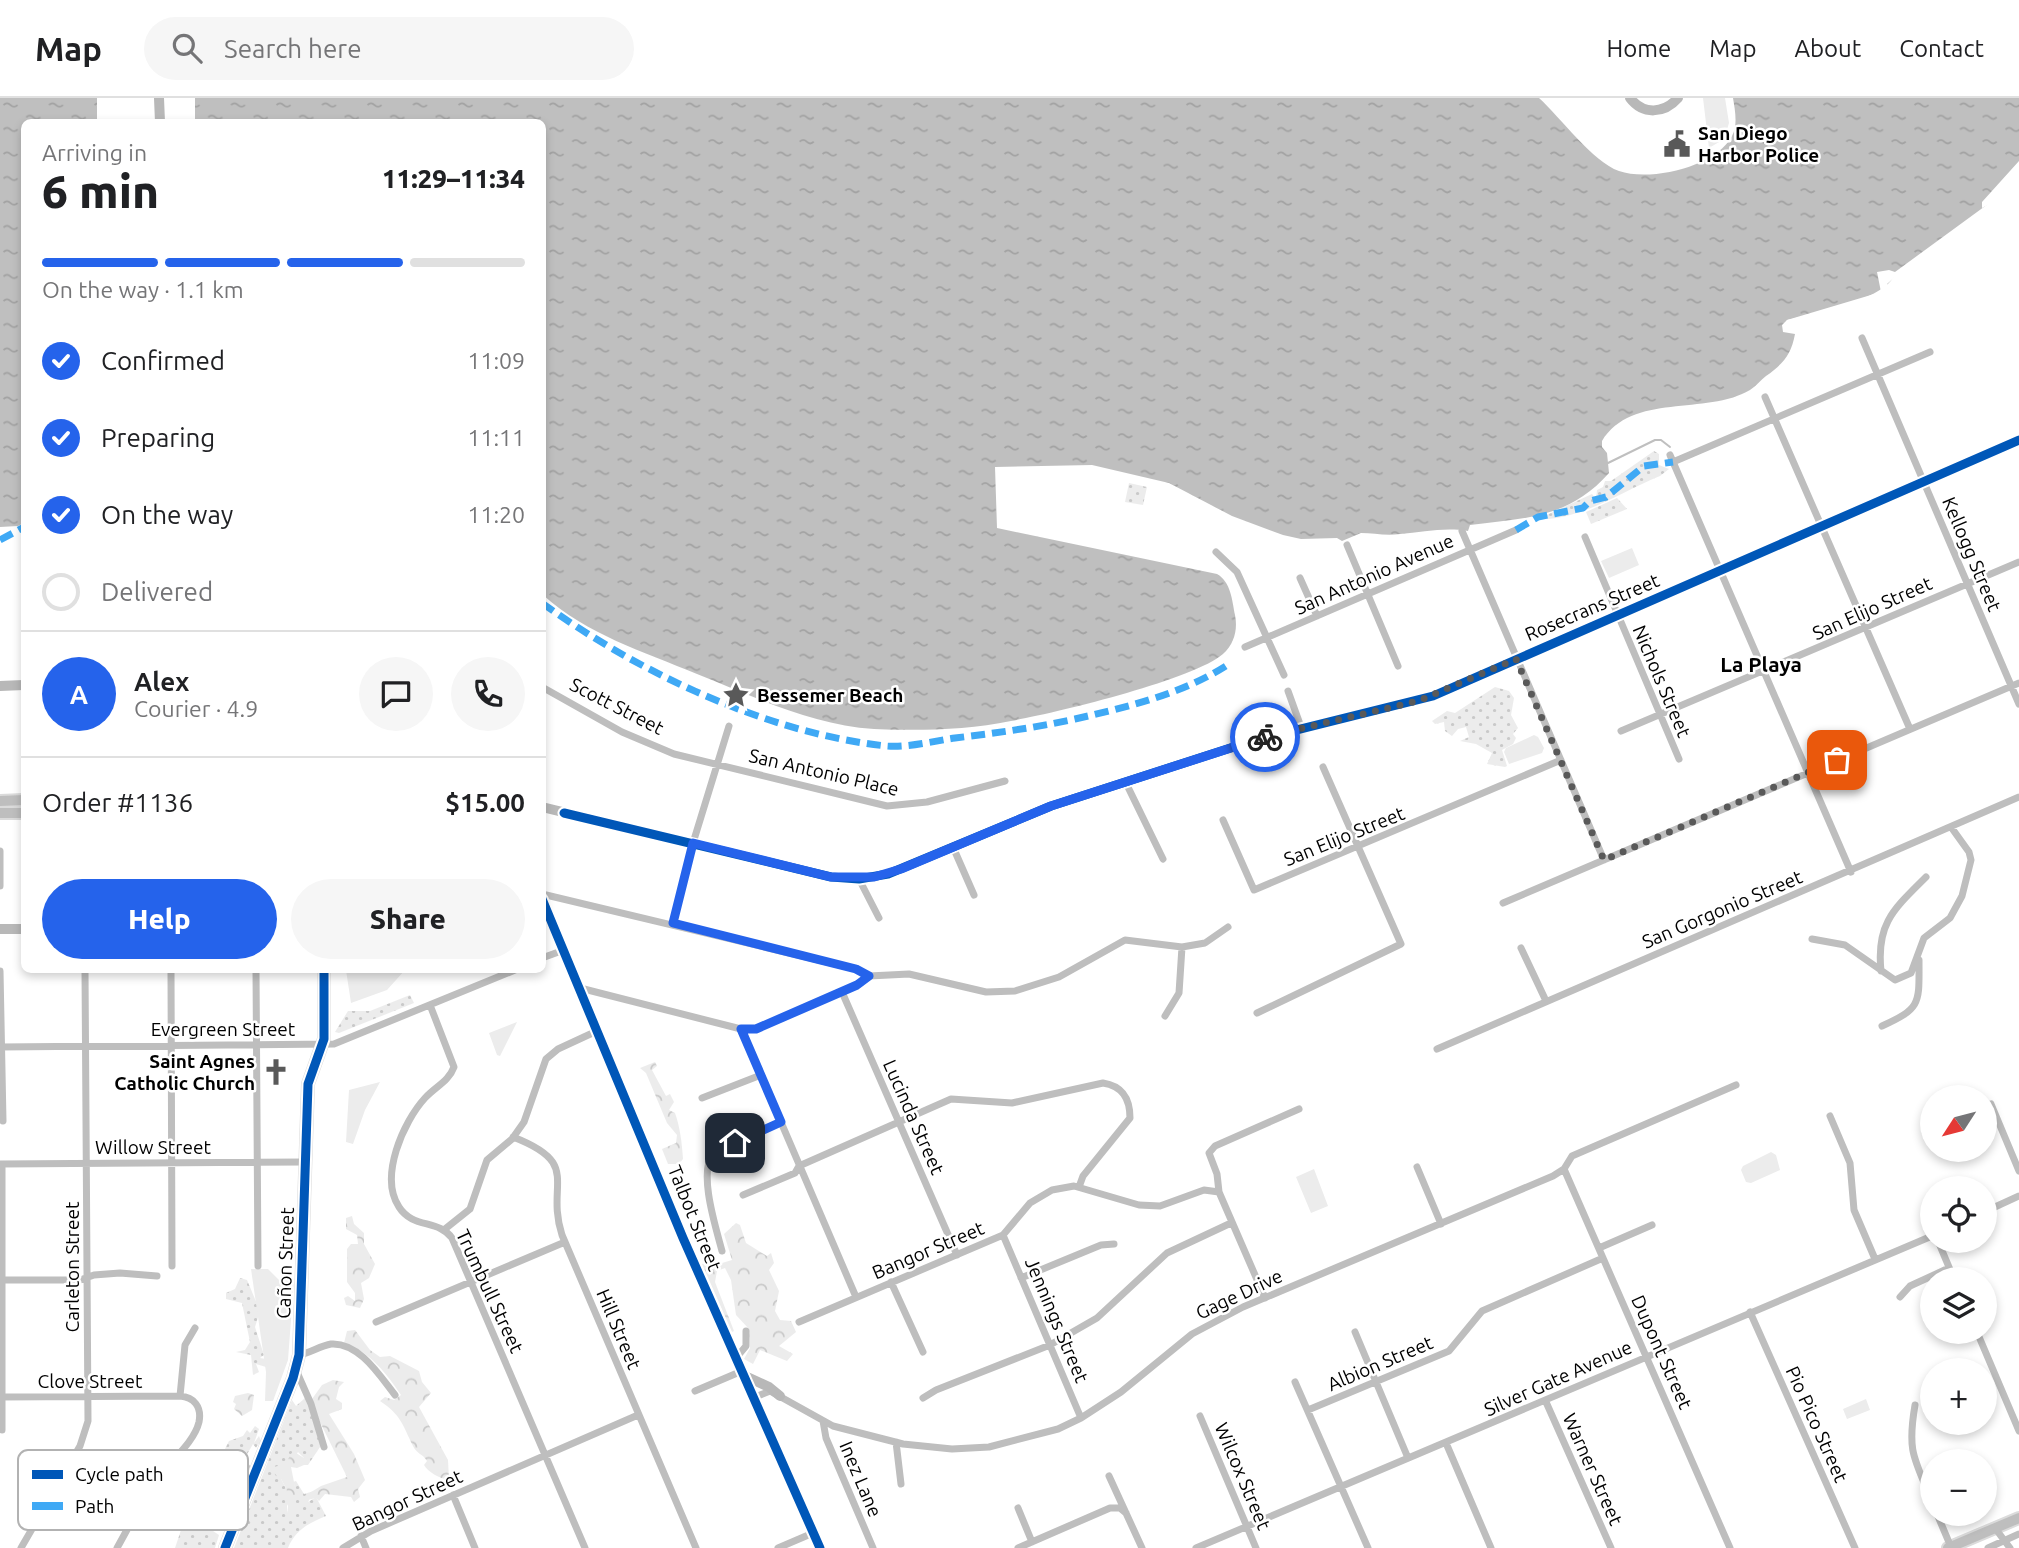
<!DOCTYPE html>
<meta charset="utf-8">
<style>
body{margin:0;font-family:Ubuntu,sans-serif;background:#f6f6f6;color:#202124;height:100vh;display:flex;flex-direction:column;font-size:26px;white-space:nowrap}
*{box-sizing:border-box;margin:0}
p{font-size:23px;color:#757577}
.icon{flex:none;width:38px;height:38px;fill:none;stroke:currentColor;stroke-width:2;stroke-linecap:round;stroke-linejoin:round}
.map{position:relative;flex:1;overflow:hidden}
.details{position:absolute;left:21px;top:21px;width:525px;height:854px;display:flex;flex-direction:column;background:#fff;border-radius:10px;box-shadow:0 4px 10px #0003}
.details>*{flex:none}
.needle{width:46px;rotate:234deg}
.tools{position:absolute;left:1920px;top:987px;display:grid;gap:14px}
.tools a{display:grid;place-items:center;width:77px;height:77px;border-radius:50%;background:#fff;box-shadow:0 4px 10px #0003;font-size:35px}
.pin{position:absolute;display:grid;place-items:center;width:60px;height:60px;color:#fff;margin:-30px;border-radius:14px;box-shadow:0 4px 10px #0006}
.courier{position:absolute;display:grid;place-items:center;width:70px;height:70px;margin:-35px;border:5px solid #2563eb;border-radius:50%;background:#fff;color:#222;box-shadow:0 2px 9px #0007}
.overview em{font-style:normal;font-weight:800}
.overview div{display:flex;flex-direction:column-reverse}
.overview{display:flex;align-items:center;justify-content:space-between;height:119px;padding:0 21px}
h1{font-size:46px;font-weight:800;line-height:52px}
.bar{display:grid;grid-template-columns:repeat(4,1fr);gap:10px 7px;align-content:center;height:84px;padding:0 21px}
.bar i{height:9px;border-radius:5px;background:#e0e0e0}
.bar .on{background:#2563eb}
.bar p{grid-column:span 4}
.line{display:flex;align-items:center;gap:18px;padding:0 21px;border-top:2px solid #e0e0e0}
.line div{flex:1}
.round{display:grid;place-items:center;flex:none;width:74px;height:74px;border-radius:37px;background:#f6f6f6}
ol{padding:0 21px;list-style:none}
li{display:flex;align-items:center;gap:21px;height:77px}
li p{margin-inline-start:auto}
li .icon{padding:7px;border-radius:50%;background:#2563eb;color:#fff;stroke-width:4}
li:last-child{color:#757577}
li i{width:38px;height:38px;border:4px solid #e0e0e0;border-radius:50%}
.action{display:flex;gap:14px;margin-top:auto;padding:14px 21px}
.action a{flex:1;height:80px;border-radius:42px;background:#2563eb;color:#fff;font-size:28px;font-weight:800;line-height:80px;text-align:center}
.action a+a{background:#f6f6f6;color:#202124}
header{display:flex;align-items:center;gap:42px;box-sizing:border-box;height:98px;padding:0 35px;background:#fff;border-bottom:2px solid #e0e0e0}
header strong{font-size:33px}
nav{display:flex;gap:38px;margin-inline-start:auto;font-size:24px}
.search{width:490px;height:63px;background:#f6f6f6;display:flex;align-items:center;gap:18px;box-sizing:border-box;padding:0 24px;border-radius:38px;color:#757577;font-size:26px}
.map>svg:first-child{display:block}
.grass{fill:url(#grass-dots)}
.forest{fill:url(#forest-crowns)}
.park{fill:#ececec}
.water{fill:url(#water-ripples)}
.pier{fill:#fff}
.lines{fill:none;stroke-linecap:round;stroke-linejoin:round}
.stream{stroke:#bfbfbf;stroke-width:2}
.primary-casing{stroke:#dbdbdb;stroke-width:14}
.street{stroke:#bebebe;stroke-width:7}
.secondary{stroke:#b8b8b8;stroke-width:10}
.primary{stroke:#bebebe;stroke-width:10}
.quiet{stroke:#3fa9f5;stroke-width:7;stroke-dasharray:14 7;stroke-linecap:butt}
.cycleway-casing{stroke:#fff;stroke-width:13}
.cycleway{stroke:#0057b8;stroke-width:9}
.done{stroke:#595959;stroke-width:7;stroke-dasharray:0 12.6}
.route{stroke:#2563eb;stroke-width:9}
.labels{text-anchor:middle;stroke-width:5;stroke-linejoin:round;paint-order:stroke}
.poi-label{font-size:19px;font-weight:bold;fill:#000;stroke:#fff;text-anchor:start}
.street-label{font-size:19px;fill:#000;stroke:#fff}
.neighbourhood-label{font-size:21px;font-weight:bold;fill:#000;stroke:#fff}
.key{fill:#fff;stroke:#b2b2b2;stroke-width:2}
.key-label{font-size:19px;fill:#000}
</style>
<header>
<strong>Map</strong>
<div class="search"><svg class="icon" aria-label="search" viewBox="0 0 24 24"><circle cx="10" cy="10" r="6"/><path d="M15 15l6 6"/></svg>Search here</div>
<nav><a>Home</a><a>Map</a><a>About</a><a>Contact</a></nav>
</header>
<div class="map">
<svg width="2019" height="1450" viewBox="0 0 2019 1450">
<defs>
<pattern id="grass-dots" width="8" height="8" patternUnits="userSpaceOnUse" patternTransform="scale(1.75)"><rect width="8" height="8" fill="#ececec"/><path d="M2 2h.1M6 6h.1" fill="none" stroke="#c9c9c9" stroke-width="1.8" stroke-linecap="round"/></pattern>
<pattern id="forest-crowns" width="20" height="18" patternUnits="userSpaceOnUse" patternTransform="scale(1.75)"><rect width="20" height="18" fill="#ececec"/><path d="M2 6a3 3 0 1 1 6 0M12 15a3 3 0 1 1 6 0" fill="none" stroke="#c9c9c9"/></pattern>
<pattern id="water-ripples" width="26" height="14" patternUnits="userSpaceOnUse" patternTransform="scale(1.75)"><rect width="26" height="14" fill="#bfbfbf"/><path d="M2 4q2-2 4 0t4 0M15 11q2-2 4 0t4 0" fill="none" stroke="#a2a2a2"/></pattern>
</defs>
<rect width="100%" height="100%" fill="#fff"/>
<!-- grass -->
<path class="grass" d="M1654,353L1659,356V367L1669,371L1660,378C1622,393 1580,423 1538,421L1592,396L1596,401L1597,392L1603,389L1605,383H1611Z
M1129,385L1147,389L1143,407L1125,404Z
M1617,400L1627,411L1591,426L1586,414Z
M1495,589L1509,593L1514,600L1511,617L1518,630L1513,636L1516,640L1513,646L1502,652L1507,668L1505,669L1487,666L1492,655L1476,646L1460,643L1469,639L1466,629L1458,631L1452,638L1445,633L1444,624L1435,626L1432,623L1447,613L1455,615Z
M410,897L414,905L339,935L335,934L348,913H370Z
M240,1180L247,1182L260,1213L255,1229L264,1257L260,1260L266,1261V1269L256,1266L259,1274L253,1277L251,1257L236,1254L245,1252L250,1244L242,1205L226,1201V1195L235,1191Z
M305,1300L322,1346L308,1367H304V1360L298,1354L281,1381L287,1392V1416L295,1389L293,1384L296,1383L304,1396L314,1393L308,1404L316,1399L326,1418C309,1425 295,1432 288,1450H234L292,1302L296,1308Z
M255,1328L259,1331L254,1345L259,1338L261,1343L256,1350L253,1346L242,1365L251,1367L250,1372L238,1373L221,1433L216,1430L213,1433L219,1437L215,1450H175L181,1432L165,1424L173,1412L175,1399L183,1398V1390L192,1380L203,1386V1379L197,1377L206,1374L213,1355L221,1359L229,1343L243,1338L247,1332L250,1335Z"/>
<!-- forest -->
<path class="forest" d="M655,964L657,968L652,972L666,998L670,996L674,1004L669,1012L675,1015C680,1029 682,1045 683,1061L679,1066H668L662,1051L676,1045L677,1037L667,1025L646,975L640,970Z
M352,1118L354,1126L364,1135V1146L375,1166L369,1180L361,1185L364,1201L360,1210L346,1207L344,1200L348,1198L355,1203V1195L347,1184V1151L351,1146H358L357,1137L346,1131V1120Z
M736,1125L740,1127L746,1145L767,1158L771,1155L774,1165L769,1172L779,1193L775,1213L780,1222L791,1223L796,1234L779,1248L793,1256L787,1263L760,1252L753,1266L744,1261L750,1250L749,1231L736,1217L731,1182L725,1170L717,1173L715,1184L734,1233L732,1234L702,1166L705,1165L709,1169L732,1162L724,1136Z
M355,1232L370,1252L380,1259L390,1258L419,1273L422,1284L431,1295L419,1309L448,1362L449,1381C441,1382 428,1374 424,1367L427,1363C423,1356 417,1356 413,1348C402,1326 402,1318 380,1303L385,1299L394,1302L401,1297C386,1275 370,1254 344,1245L347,1233Z
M333,1282L344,1284L339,1289L336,1301L342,1305V1311L329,1316L354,1356L365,1382L358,1391L360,1399L354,1404L351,1399L325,1396L319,1403L316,1400L303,1403V1399L321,1388L347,1379L319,1322L312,1301L322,1287Z
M248,1295L254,1297L252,1312L242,1318L234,1311L236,1306L233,1304L235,1298Z
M293,1353L304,1360V1367L297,1370L291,1369L295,1389V1413L287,1417L288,1408L284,1401L287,1392L281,1381L275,1377L274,1369L285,1366Z"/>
<!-- park -->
<path class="park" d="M1703,0H1725L1729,25L1724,41L1709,50Z
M1632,450L1639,467L1609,480L1601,463Z
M1534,637L1538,639L1544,650L1542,655L1509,666L1504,654L1506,650Z
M346,872H405L387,892L351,905Z
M517,924L500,958L497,957L489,935Z
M380,984L365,1012L353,1046L346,1044L349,992Z
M1771,1054L1776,1057L1780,1072L1751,1085L1746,1084L1741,1072L1743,1068Z
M1314,1071L1328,1108L1311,1115L1296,1079Z
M251,1171H268L279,1182H294L288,1262L273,1303H265L266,1274Z
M1866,1301L1870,1312L1847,1321L1843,1311Z"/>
<!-- water -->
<path class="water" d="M0,0H97V24H24V425L18,428L0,429Z
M195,0H1539C1560,19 1593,64 1619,73C1650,84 1716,69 1732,38C1738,27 1735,12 1733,0H2019V69L1988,106L1895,174C1892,200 1811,217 1787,222L1783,234L1795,236C1791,257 1784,265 1766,278C1761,282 1756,288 1750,292C1706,318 1632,294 1602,343V349L1607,355L1609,375C1569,420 1527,420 1470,427L1468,433C1445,429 1423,434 1400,436C1386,438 1373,435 1361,435L1342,443L1337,440L1301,441L1283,437L1232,418L1169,385L1092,367L995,369L997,430L1217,476C1231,484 1232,502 1235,517C1238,532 1234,546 1223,556C1193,582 1055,615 1011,623C967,632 919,633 874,631C811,627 755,599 697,576C642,553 588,537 543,497L542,24H195Z"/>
<!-- pier -->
<path class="pier" d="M2019,63V74L1993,104L1982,110V104Z
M1889,172L1895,174V179L1887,186L1889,189L1883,197L1789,225L1785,231L1797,233L1783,234L1782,227L1787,222L1881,194L1877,174Z"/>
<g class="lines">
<!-- stream -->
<path class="stream" d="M1608,365L1655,342H1661L1670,349"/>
<defs>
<path id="primary" d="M0,703L24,702
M0,715H24
M225,1450L293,1280L299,1257L308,986L324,941V872
M1948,1450L2019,1420"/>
</defs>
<!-- primary casing -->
<use href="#primary" class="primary-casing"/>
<!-- street -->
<path class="street" d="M1862,240L2019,606
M1765,299L1910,631
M1670,357L1851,774
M1673,364L1930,254
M1462,433L1604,762
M1585,439L1679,661
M1347,447L1398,568
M1216,454L1237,474L1284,577
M1300,480L1317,518
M1245,549L1516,432
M542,589L622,634L674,656L887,708L927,704L1005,683
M1288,593L1301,629
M1621,633L2019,464
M1126,685L1163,761
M1223,722L1254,792L1561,662
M953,749L974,797
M0,753V788
M859,781L879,820
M542,796L856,871L869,878L909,876L986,894L1015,893L1059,879L1125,842L1182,849L1205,845L1228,829
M1503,805L2019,585
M673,825L693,745L729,628
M1812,841L1845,847L1895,882L1911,875L1924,840L1950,820L1962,798L1971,762L1969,754L1951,729
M1521,850L1546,903
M542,860L564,852
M171,872L172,1168
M256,872L258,1168
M0,873L3,1023
M1881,873C1876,825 1894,811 1926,779
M580,890L741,931H756L857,887L869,878
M842,894L957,1157
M430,907L454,969C449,983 435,989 425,1000C403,1024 379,1079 399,1109C413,1131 438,1121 452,1140L585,1450
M1257,915L1401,846L1323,669
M1165,918L1179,895L1182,849
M1882,928C1922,910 1919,905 1919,862
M741,931L856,1199
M0,949L334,946L515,872
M1437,951L2019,699
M702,1000L761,977
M1984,1009L1991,1006L2019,1073
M1830,1018L1850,1065L1854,1112L1875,1161
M1925,1034L1932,1031
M513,1039C583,1066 545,1085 562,1137L696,1450
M0,1066L305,1064
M2,1066V1332
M1417,1069L1441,1126
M1564,1071L1730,1450
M743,1097L795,1075L799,1068L951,1001L1012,1005L1103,985C1122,988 1130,1000 1130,1020L1083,1078L1079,1089
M1984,1114L2019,1098
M445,1131L470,1111L487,1062L512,1041L524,1024L546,961L558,951L599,932
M1003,1137L1081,1320
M1938,1143L1954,1181
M1599,1150L1652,1127
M722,1153C716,1130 698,1075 713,1055L781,1024
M1021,1180L1101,1147L1114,1146
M0,1182H80L94,1177L120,1175L157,1178
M891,1184L923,1254
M1900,1199L1910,1188L1949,1170
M1265,1200L1219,1094L1217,1076L1209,1055L1215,1048L1299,1011
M1750,1214L1855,1450
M376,1224L565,1144
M799,1224L1003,1137L1030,1105L1052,1092L1074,1088L1139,1107L1160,1108L1204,1092L1219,1094
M1355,1234L1408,1360
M1977,1234L2019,1333
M299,1257C310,1255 320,1248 331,1246C359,1244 380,1278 395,1297
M736,1260L746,1248V1233
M296,1272L311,1306L324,1349
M1295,1284L1368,1450
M695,1293L742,1273
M180,1298L185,1247L195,1230
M0,1299L180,1298C194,1299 202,1309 199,1324C194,1345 170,1363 158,1380C142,1402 130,1427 117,1450
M755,1299L770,1293L833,1328L903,1346L952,1351L989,1349L1058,1331L1081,1320L1121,1294L1192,1236L1243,1209L1553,1078L1564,1071L1572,1058L1736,987
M923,1300L936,1292L1050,1247L1097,1220L1167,1155L1231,1125
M1546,1304L1611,1450
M1915,1307C1907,1354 1914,1360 1932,1403
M1308,1312L1449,1253L1482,1213L1603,1160
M1200,1318L1256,1450
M823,1323L826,1340L873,1450
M896,1344L901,1386
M1446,1345L1491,1450
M1109,1378L1142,1450
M453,1397L475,1450
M1018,1410L1032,1444
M1937,1416L1951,1449
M1995,1430L2010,1450
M361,1438L366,1450
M21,1450L80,1348L88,1323L85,872
M343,1450L371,1433L638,1317
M778,1450L813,1435
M1018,1450L1110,1410H1120L1126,1415
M1196,1450L1932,1138
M1988,1450L2019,1436"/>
<!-- secondary -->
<path class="secondary" d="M159,0L160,24
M1630,0C1643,17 1664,16 1678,0
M0,588L24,587
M542,709L831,779L859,781L888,776L1051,708L1252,643L1433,598L2019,342
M542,801L683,1140L820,1450
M0,831H24
M745,1278L769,1289L780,1298"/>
<!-- primary -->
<use href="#primary" class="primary"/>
<!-- quiet -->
<path class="quiet" d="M1516,432L1538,419L1583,410L1590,403L1606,399L1644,368L1673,364
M0,442L24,429
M542,505C639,575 767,635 886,648C908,650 933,643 955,640C996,635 1034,630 1075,621C1127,609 1183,596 1229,566"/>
<defs>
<path id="cycleway" d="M564,715L831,779L859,781L888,776L1051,708L1252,643L1433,598L2019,342
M542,801L683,1140L820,1450
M225,1450L293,1280L299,1257L308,986L324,941V872"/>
</defs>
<!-- cycleway casing -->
<use href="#cycleway" class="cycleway-casing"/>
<!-- cycleway -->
<use href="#cycleway" class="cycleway"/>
</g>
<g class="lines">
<!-- done -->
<path class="done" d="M1265,639L1418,603L1516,561L1604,762L1837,662"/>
<!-- route -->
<path class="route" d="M735,1045L781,1024L741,931H756L857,887L869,878L856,871L673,825L693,745L831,779H874L901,771L1051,708L1265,639"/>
</g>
<!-- icons -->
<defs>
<symbol id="civic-bare" viewBox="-9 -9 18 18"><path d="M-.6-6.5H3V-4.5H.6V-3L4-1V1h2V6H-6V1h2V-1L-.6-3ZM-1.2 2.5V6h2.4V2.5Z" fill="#595959" stroke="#fff" stroke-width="2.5" paint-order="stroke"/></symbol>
<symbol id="sight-bare" viewBox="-9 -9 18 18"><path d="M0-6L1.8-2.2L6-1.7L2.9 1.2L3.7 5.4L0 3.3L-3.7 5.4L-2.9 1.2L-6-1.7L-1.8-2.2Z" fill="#595959" stroke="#fff" stroke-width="2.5" paint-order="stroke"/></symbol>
<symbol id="church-bare" viewBox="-9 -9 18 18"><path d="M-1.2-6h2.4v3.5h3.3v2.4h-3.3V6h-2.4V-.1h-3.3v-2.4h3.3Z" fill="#595959" stroke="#fff" stroke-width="2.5" paint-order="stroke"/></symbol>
</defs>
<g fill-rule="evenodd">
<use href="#civic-bare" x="1658" y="27" width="38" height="38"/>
<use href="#sight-bare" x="717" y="578" width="38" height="38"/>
<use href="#church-bare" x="257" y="955" width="38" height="38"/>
</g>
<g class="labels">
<!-- poi labels -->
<g class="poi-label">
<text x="1698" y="42">San Diego<tspan x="1698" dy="22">Harbor Police</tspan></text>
<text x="757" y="604">Bessemer Beach</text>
<text x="255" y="970" text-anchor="end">Saint Agnes<tspan x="255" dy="22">Catholic Church</tspan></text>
</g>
<!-- street labels -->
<g class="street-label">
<text transform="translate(1972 456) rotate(67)" y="7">Kellogg Street</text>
<text transform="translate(1374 476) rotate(-24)" y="7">San Antonio Avenue</text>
<text transform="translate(1592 509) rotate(-23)" y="7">Rosecrans Street</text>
<text transform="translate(1872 510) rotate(-24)" y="7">San Elijo Street</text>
<text transform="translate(1662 583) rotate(67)" y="7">Nichols Street</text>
<text transform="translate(617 608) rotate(27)" y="7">Scott Street</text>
<text transform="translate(824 674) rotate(13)" y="7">San Antonio Place</text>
<text transform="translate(1344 738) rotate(-22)" y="7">San Elijo Street</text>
<text transform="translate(1722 811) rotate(-23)" y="7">San Gorgonio Street</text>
<text x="223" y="938">Evergreen Street</text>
<text transform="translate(914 1019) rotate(66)" y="7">Lucinda Street</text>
<text x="153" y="1056">Willow Street</text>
<text transform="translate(695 1120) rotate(68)" y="7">Talbot Street</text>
<text transform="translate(928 1152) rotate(-23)" y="7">Bangor Street</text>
<text transform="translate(285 1165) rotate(-88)" y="7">Cañon Street</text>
<text transform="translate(72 1169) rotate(-90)" y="7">Carleton Street</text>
<text transform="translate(490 1193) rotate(65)" y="7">Trumbull Street</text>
<text transform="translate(1239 1196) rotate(-25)" y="7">Gage Drive</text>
<text transform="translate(1057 1222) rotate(67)" y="7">Jennings Street</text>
<text transform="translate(619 1231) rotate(67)" y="7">Hill Street</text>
<text transform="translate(1662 1254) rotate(66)" y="7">Dupont Street</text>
<text transform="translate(1380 1265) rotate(-23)" y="7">Albion Street</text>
<text transform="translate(1558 1280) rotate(-24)" y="7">Silver Gate Avenue</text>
<text x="90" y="1290">Clove Street</text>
<text transform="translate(1817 1326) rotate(66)" y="7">Pio Pico Street</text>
<text transform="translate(1593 1371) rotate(66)" y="7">Warner Street</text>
<text transform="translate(1243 1378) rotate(67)" y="7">Wilcox Street</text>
<text transform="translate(861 1381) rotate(67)" y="7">Inez Lane</text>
<text transform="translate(407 1402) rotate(-25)" y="7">Bangor Street</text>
</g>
<!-- neighbourhood labels -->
<g class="neighbourhood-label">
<text x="1761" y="574">La Playa</text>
</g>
</g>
<!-- legend -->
<rect x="18" y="1352" width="230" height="80" rx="10" class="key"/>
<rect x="32" y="1372" width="31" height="9" fill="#0057b8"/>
<rect x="32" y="1404" width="31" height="8" fill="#3fa9f5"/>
<g class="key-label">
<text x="75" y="1383">Cycle path</text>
<text x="75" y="1415">Path</text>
</g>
</svg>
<div class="tools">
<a><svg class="needle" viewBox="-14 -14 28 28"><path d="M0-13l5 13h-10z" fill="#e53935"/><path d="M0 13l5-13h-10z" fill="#757577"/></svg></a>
<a><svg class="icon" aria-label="locate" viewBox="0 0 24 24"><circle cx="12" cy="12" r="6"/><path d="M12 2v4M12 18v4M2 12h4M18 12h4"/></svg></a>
<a><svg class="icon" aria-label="layers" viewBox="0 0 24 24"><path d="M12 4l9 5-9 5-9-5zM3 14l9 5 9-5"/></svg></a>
<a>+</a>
<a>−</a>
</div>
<div class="pin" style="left:1837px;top:662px;background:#ea580c"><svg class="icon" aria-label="bag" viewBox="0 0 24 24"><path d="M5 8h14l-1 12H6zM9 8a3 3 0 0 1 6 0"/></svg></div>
<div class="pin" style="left:735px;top:1045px;background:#1f2937"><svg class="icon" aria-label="home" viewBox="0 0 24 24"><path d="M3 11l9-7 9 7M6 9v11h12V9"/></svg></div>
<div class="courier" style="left:1265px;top:639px"><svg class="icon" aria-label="bike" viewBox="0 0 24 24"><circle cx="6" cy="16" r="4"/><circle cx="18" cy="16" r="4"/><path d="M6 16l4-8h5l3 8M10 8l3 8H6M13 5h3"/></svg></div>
<section class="details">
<div class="overview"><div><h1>6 min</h1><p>Arriving in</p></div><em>11:29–11:34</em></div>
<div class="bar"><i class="on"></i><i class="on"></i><i class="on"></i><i></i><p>On the way · 1.1 km</p></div>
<ol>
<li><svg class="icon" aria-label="check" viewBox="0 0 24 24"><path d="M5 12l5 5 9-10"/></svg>Confirmed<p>11:09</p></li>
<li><svg class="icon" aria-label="check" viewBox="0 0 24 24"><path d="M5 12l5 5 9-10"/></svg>Preparing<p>11:11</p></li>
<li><svg class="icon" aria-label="check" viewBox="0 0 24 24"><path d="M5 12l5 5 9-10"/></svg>On the way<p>11:20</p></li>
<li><i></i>Delivered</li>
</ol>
<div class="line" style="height:126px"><b class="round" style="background:#2563eb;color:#fff">A</b><div><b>Alex</b><p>Courier · 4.9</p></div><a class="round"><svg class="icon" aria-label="chat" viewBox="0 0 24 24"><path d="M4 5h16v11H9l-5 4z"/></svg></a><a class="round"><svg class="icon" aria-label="phone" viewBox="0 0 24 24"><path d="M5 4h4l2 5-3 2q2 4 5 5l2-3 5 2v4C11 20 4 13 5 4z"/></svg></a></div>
<div class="line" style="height:91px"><div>Order #1136</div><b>$15.00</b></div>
<div class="action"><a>Help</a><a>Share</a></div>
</section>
</div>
